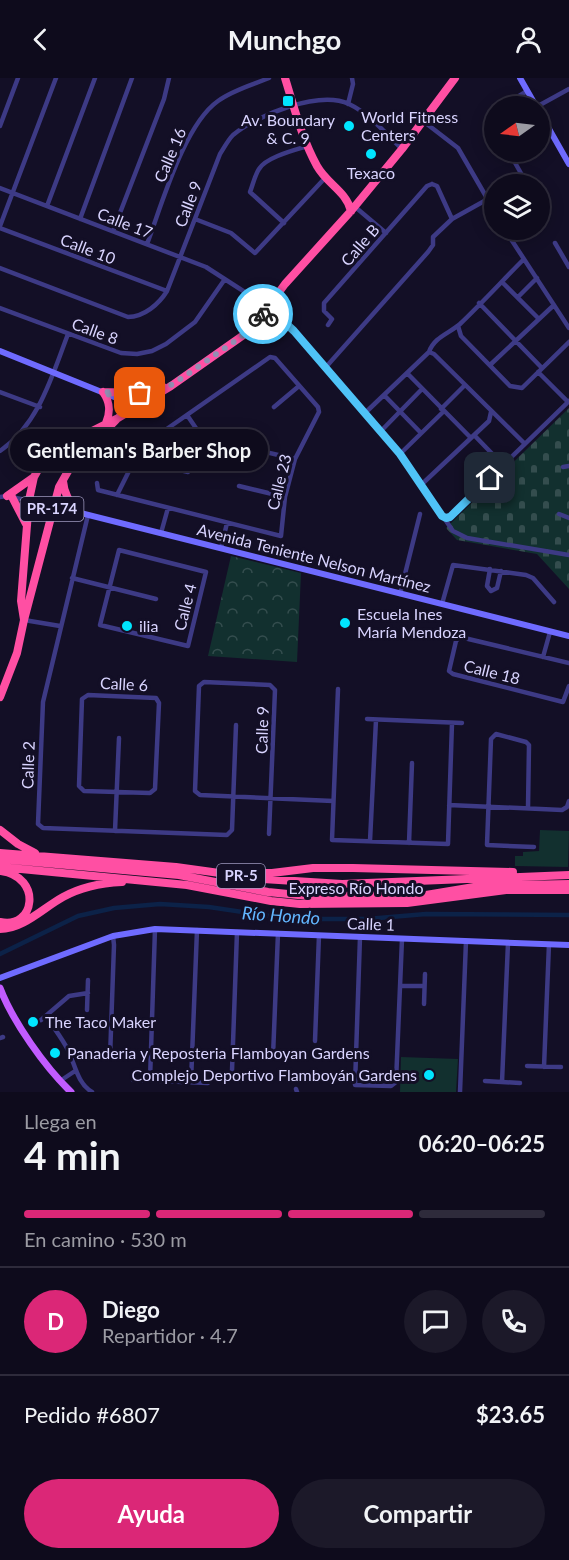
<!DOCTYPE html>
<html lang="es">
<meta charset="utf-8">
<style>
body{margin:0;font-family:Lato,sans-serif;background:#1c1929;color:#f1f3f6;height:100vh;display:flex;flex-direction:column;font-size:22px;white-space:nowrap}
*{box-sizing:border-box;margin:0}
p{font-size:20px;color:#9b9ba3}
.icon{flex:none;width:33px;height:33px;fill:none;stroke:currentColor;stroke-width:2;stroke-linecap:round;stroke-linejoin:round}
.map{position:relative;height:1014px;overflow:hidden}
.details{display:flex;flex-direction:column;background:#0e0b1c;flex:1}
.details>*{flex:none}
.needle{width:39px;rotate:256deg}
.fabs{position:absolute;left:484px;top:18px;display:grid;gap:12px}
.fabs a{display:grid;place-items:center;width:66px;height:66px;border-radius:50%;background:#0e0b1c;box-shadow:0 3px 15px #0003,0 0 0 2px #2e2b3b;font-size:30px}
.pin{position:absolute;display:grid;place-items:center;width:51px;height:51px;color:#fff;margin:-26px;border-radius:12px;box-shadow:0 3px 9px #0006}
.courier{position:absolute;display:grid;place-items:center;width:60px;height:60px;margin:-30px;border:4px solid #4fc3f7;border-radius:50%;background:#fff;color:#222;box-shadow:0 2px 8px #0007}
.bubble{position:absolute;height:42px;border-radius:21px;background:#0e0b1c;box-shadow:0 3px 15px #0003,0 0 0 2px #2e2b3b;font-size:20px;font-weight:700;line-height:42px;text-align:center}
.overview em{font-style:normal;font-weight:700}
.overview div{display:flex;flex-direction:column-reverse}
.overview{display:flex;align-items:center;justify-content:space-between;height:102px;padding:0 24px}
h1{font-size:39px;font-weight:700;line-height:45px}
.bar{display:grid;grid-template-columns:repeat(4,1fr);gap:9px 6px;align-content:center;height:72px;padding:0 24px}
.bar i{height:8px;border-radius:4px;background:#2e2b3b}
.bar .selected{background:#db2777}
.bar p{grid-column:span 4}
.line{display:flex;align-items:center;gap:15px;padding:0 24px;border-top:2px solid #2e2b3b}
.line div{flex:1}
.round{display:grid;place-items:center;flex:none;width:63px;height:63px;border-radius:32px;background:#1c1929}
.action{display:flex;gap:12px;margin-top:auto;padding:12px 24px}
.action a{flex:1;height:69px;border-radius:36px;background:#db2777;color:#fff;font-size:24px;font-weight:700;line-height:69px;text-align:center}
.action a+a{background:#1c1929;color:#f1f3f6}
header{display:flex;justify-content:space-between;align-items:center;height:78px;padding:0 24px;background:#0e0b1c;font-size:27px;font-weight:700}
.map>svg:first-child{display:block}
.green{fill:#12302f}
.forest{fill:url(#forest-crowns)}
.cemetery{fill:url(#cemetery-stones)}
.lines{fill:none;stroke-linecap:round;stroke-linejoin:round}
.canal{stroke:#0c2248;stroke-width:4.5}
.street{stroke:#3d3a85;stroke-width:4.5}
.secondary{stroke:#6f6bff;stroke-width:6}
.primary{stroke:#c25bff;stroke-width:7}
.highway{stroke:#ff4fa3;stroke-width:8}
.done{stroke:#948fb3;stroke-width:6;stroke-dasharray:0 10.8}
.route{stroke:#4fc3f7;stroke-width:8}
.poi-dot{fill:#00e5ff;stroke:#130f26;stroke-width:2}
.labels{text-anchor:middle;stroke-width:6;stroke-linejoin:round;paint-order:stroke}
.shield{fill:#130f26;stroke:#9e99be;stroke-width:1.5}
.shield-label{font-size:15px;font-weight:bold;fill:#d9d4ff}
.poi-label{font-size:16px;fill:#d9d4ff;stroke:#130f26;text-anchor:start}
.street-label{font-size:16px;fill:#d9d4ff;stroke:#130f26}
.water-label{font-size:18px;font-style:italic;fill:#62b6ff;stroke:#130f26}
</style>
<header><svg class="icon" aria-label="back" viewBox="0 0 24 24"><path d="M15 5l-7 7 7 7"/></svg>Munchgo<svg class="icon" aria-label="person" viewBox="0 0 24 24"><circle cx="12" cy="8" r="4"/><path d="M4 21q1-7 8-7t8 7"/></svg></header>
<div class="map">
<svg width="569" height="1014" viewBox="0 0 569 1014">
<defs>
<pattern id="forest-crowns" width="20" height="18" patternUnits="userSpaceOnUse" patternTransform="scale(1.5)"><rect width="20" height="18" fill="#12302f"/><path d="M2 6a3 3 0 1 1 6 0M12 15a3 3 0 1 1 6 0" fill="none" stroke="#344d4e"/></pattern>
<pattern id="cemetery-stones" width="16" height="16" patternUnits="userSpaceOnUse" patternTransform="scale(1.5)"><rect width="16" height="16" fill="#12302f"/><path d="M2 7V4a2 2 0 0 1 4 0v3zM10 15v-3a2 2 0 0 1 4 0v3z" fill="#344d4e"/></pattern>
</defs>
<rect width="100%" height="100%" fill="#130f26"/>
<!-- green -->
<path class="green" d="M540,752L569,753L568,789L515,788V778H523V774L539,773Z
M401,979L458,981L456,1014H400Z"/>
<!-- forest -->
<path class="forest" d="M231,478L301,495L297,584L208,578Z"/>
<!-- cemetery -->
<path class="cemetery" d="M569,330V511L537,476L457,462L446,450Z"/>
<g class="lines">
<!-- canal -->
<path class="canal" d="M0,876L78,838L114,830L160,826L209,829L290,841H367L426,836L569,837"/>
<!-- street -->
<path class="street" d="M348,26L353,6L352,0
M503,28L527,13
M538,28L569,11
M495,37L493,42L495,46
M423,43L458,70L495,134
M0,48L18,0
M509,74L527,106
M432,106L437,108L452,141
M0,110L206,189L268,229L294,253L400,376L453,453L467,460L569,477
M47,128L95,0
M354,128L386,155
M80,141L132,0
M195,141L231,155L255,175L325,100
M284,145L250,114C253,106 255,97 259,91C266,79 295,72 308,68
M0,148L56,0
M0,150L167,213
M505,152L569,250
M113,153L164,21L169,0
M555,165L569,189
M147,166C162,126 184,47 218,23C233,12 252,7 269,0
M0,190L128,239C144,239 159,226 167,213L220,76C224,70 228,62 233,57C257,37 319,12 349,26C370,36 386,56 402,71
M502,204L539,241
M518,219L537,200
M479,225L542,290
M0,230L121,275L137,276L152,273L166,266L195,244L225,201
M328,247L332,241L324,233V225L427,108L432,106
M458,248L461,258L510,308L522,310L569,264
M429,274L434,276L525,366
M490,287L554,227
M326,289L428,174L433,167V159L452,141L488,121
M538,294L568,324
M407,295L471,360
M0,314L40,329
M384,317L421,355
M274,329L299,308
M441,331L465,307
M365,335L429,274C434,259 450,255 460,246C482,225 503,202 524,181
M187,337L202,359
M381,353L422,311
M474,357L503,387
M249,370L295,381
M0,373C39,346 52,298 68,256
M400,376L444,333
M135,381L188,394
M563,389L569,388
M97,405L98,412L281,458L285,419L295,381L319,334L318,329L275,280L270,279L151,362L135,381L117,417
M421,407L489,343L491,334
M239,408L285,419
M0,419L7,418L53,428
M559,436L569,440
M88,437L43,624L38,746L43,750L227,757L232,752L236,647
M446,440L450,439L569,323
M161,455L168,430
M221,470L227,445
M119,472L206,494L188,568L100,547Z
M490,491L487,508L491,513L497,510L501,493
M72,500L156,521
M400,516L420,436
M442,526L453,487L526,497L533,500L554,524
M24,542L60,548
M543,579L550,554
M569,585L460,559L456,563L449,593L453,596L563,624L569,608
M338,611L332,762L448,766L452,645
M88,617L156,620L159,625L155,711L150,715L84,713L79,708L82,621Z
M367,641L462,645
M449,727L562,732L567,729L569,723
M528,730L529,667L526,664L496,656L491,661L487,767L534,769
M115,753L119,660
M269,756L275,612L270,607L204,604L199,608L195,713L200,717L333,723
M370,763L376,642
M409,765L412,685
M360,859L355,1007L391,1008L396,1004L402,861
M400,908H424
M424,926L425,896
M87,932L88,902
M46,938C53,949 62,960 68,972C75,986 77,1005 92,1014
M41,942L69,918L88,915
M0,960L3,959
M315,963L319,857
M273,978L278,855
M93,979L127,980
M110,980L114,867L113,858
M527,988L561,989
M544,989L549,866
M232,993L237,854
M133,1002L208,1005
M150,1002L155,851
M60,1003L75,993
M485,1003L520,1005
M191,1004L197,852
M502,1004L508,865
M296,1011L297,1014
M460,1014L466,863"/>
<!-- secondary -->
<path class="secondary" d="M520,0L536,28
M540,35L569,86
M0,273L124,323L131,332
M53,428L569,558
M0,900L113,858L155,851L569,867"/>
<!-- primary -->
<path class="primary" d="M0,910C13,944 45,989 71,1014"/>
<!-- highway -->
<path class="highway" d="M285,0C294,29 302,61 317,88C327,106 346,113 351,133
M103,314L140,315L163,309
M103,314C110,324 111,333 106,345
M63,403C64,416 70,424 77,434
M7,418L34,399
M12,419L26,446
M24,542L21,523L29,422L34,399L43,383L74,362L118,340L171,308L245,256L257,244L285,206L351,133L402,71L455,0
M0,619L17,575L24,542L59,409L71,388L116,342
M0,752L18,766L35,775
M0,775L176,789L263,801L342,806L569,797
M0,781L179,797L268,814L308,818L426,817L480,808L569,806
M0,789L187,807L271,823L300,826L407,825L506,812H569
M250,795H272L313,790H353L513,794
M0,844C35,852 43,799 1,793
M0,851C23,851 43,830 63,819C81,809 102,805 122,804"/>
</g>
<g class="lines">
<!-- done -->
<path class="done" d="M140,315L103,314L124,323L131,332L185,298L245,256L263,236"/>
<!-- route -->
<path class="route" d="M263,236L268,229L294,253L400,376L442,438L446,440L450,439L490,400"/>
</g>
<!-- markers -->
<g class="poi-dot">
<rect x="282" y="17" width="12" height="12" rx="3"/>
<circle cx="349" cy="48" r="6"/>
<circle cx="371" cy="76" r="6"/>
<circle cx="345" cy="545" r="6"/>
<circle cx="127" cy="548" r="6"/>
<circle cx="33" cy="944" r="6"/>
<circle cx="55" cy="975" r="6"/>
<circle cx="429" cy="997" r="6"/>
</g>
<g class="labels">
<!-- shield labels -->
<g class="shield">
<rect x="20.5" y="419" width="63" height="24" rx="4.5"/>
<rect x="217" y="786" width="48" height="24" rx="4.5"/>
</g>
<g class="shield-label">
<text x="52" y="436">PR-174</text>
<text x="241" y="803">PR-5</text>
</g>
<!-- poi labels -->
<g class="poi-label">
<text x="361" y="45">World Fitness<tspan x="361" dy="18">Centers</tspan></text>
<text x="288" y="48" text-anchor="middle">Av. Boundary<tspan x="288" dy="18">&amp; C. 9</tspan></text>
<text x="371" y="101" text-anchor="middle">Texaco</text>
<text x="357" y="542">Escuela Ines<tspan x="357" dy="18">María Mendoza</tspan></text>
<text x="139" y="554">ilia</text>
<text x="45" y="950">The Taco Maker</text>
<text x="67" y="981">Panaderia y Reposteria Flamboyan Gardens</text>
<text x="417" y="1003" text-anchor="end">Complejo Deportivo Flamboyán Gardens</text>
</g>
<!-- street labels -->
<g class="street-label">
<text transform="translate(170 77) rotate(-67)" y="6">Calle 16</text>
<text transform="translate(188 126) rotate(-69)" y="6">Calle 9</text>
<text transform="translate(125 145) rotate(21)" y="6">Calle 17</text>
<text transform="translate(360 167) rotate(-49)" y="6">Calle B</text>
<text transform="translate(88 171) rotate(21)" y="6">Calle 10</text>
<text transform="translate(95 253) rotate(20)" y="6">Calle 8</text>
<text transform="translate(279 404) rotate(-76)" y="6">Calle 23</text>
<text transform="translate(314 480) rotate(14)" y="6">Avenida Teniente Nelson Martínez</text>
<text transform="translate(185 529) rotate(-76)" y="6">Calle 4</text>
<text transform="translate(492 594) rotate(14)" y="6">Calle 18</text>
<text transform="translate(124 606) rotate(3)" y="6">Calle 6</text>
<text transform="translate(262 652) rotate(-88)" y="6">Calle 9</text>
<text transform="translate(28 687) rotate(-88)" y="6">Calle 2</text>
<text x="356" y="816">Expreso Río Hondo</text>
<text transform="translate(371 846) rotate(2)" y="6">Calle 1</text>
</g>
<!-- water labels -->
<g class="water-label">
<text transform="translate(281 838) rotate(4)" y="6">Río Hondo</text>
</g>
</g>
</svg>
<div class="fabs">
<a><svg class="needle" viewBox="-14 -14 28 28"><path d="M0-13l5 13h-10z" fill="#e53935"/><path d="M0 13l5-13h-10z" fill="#9b9ba3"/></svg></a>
<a><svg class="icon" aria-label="layers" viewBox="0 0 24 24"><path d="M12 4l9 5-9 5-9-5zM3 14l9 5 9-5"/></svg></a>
</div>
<div class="pin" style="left:140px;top:315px;background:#ea580c"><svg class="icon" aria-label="bag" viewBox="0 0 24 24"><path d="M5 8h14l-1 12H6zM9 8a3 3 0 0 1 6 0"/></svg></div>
<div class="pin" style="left:490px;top:400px;background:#1f2937"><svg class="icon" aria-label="home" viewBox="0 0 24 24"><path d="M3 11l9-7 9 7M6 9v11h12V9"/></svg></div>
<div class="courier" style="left:263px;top:236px"><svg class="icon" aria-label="bike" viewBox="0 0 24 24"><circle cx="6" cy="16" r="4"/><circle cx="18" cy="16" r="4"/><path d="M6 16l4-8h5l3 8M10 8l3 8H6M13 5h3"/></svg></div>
<div class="bubble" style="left:10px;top:351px;width:258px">Gentleman's Barber Shop</div>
</div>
<section class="details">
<div class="overview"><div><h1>4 min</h1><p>Llega en</p></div><em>06:20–06:25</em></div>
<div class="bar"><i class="selected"></i><i class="selected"></i><i class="selected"></i><i></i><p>En camino · 530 m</p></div>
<div class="line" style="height:108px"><b class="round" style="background:#db2777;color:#fff">D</b><div><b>Diego</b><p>Repartidor · 4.7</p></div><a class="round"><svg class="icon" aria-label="chat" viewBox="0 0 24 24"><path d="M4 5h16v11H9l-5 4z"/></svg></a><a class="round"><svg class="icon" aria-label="phone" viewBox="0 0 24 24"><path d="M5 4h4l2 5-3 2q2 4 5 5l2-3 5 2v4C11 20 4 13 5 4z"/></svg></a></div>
<div class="line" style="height:78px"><div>Pedido #6807</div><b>$23.65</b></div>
<div class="action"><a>Ayuda</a><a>Compartir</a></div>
</section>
